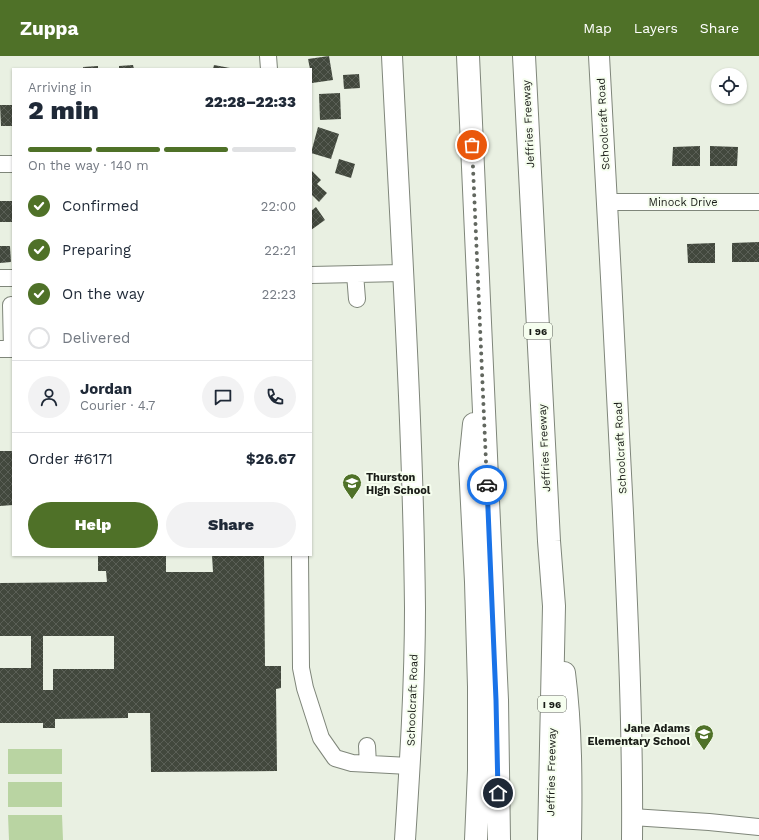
<!DOCTYPE html>
<meta charset="utf-8">
<style>
body{margin:0;font-family:"Work Sans",sans-serif;background:#f2f2f3;color:#1f2937;height:100vh;display:flex;flex-direction:column;font-size:15px;white-space:nowrap}
*{box-sizing:border-box;margin:0}
p{font-size:13px;color:#747a83}
.icon{flex:none;width:22px;height:22px;fill:none;stroke:currentColor;stroke-width:2;stroke-linecap:round;stroke-linejoin:round}
.map{position:relative;flex:1;overflow:hidden}
.panel{position:absolute;left:12px;top:12px;width:300px;height:488px;display:flex;flex-direction:column;background:#fff;border-radius:0px;box-shadow:0 1px 3px #0004}
.panel>*{flex:none}
.buttons{position:absolute;left:711px;top:12px;display:grid;gap:8px}
.buttons a{display:grid;place-items:center;width:36px;height:36px;border-radius:50%;background:#fff;box-shadow:0 1px 3px #0004;font-size:20px}
.pin{position:absolute;display:grid;place-items:center;width:34px;height:34px;color:#fff;margin:-17px;border:2px solid #fff;border-radius:50%;box-shadow:0 1px 4px #0007}
.courier{position:absolute;display:grid;place-items:center;width:40px;height:40px;margin:-20px;border:3px solid #1a73e8;border-radius:50%;background:#fff;color:#222;box-shadow:0 1px 5px #0007}
.headline em{font-style:normal;font-weight:800}
.headline div{display:flex;flex-direction:column-reverse}
.headline{display:flex;align-items:center;justify-content:space-between;height:68px;padding:0 16px}
h1{font-size:26px;font-weight:800;line-height:30px}
.bar{display:grid;grid-template-columns:repeat(4,1fr);gap:6px 4px;align-content:center;height:48px;padding:0 16px}
.bar i{height:5px;border-radius:3px;background:#e0e1e3}
.bar .current{background:#4f7128}
.bar p{grid-column:span 4}
.line{display:flex;align-items:center;gap:10px;padding:0 16px;border-top:1px solid #e0e1e3}
.line div{flex:1}
.round{display:grid;place-items:center;flex:none;width:42px;height:42px;border-radius:21px;background:#f2f2f3}
ol{padding:0 16px;list-style:none}
li{display:flex;align-items:center;gap:12px;height:44px}
li p{margin-inline-start:auto}
li .icon{padding:4px;border-radius:50%;background:#4f7128;color:#fff;stroke-width:4}
li:last-child{color:#747a83}
li i{width:22px;height:22px;border:2px solid #e0e1e3;border-radius:50%}
.primary-button{display:flex;gap:8px;margin-top:auto;padding:8px 16px}
.primary-button a{flex:1;height:46px;border-radius:24px;background:#4f7128;color:#fff;font-size:16px;font-weight:800;line-height:46px;text-align:center}
.primary-button a+a{background:#f2f2f3;color:#1f2937}
header{display:flex;align-items:center;gap:24px;box-sizing:border-box;height:56px;padding:0 20px;background:#4f7128;color:#fff}
header strong{font-size:19px}
nav{display:flex;gap:22px;margin-inline-start:auto;font-size:14px}
.map>svg:first-child{display:block}
.pitch{fill:#b9d4a2}
.building{fill:url(#building-cross-hatch);fill-rule:evenodd}
.lines{fill:none;stroke-linecap:round;stroke-linejoin:round}
.minor-casing{stroke:#7f867a;stroke-width:18}
.major-casing{stroke:#7f867a;stroke-width:22}
.highway-casing{stroke:#7f867a;stroke-width:24}
.minor{stroke:#fff;stroke-width:16}
.major{stroke:#fff;stroke-width:20}
.highway{stroke:#fff;stroke-width:22}
.done{stroke:#62675f;stroke-width:4;stroke-dasharray:0 7.2}
.route{stroke:#1a73e8;stroke-width:5}
.labels{text-anchor:middle;stroke-width:4;stroke-linejoin:round;paint-order:stroke}
.shield{fill:#f6feef;stroke:#5c6058;stroke-width:1}
.shield-label{font-size:10px;font-weight:bold;fill:#1a1d18}
.street-label{font-size:11px;fill:#1a1d18;stroke:#f6feef}
.poi-label{font-size:11px;font-weight:bold;fill:#1a1d18;stroke:#f6feef;text-anchor:start}
</style>
<header>
<strong>Zuppa</strong>
<nav><a>Map</a><a>Layers</a><a>Share</a></nav>
</header>
<div class="map">
<svg width="759" height="784" viewBox="0 0 759 784">
<defs>
<pattern id="building-cross-hatch" width="8" height="8" patternUnits="userSpaceOnUse"><rect width="8" height="8" fill="#42483d"/><path d="M0 0l8 8M0 8l8-8" fill="none" stroke="#5a5f56"/></pattern>
</defs>
<rect width="100%" height="100%" fill="#e9f0e2"/>
<!-- pitch -->
<path class="pitch" d="M8,693H62V718H8Z
M8,726H62V751H8Z
M8,759H62L63,784H9Z"/>
<!-- building -->
<path class="building" d="M329,0L333,24L312,27L311,13H310L308,3Z
M133,9L134,13H119V10Z
M214,9L230,12V13H213Z
M98,10V13H83V11Z
M359,18L360,32L344,33L343,19Z
M340,37L341,63L320,64L319,38Z
M0,49H13V70H1Z
M318,71L339,78L331,103L311,97Z
M700,90V110H672L673,91Z
M710,90L738,91L737,110H710Z
M339,103L355,108L351,122L335,117Z
M311,114L321,124L317,128L327,137L319,146L311,138Z
M0,145H13V166H0Z
M316,151L325,164L311,174V155Z
M759,186V206H732V187Z
M715,187V207H688L687,188Z
M0,190H10L11,206L0,207Z
M0,395H13V449L0,450Z
M98,499H166V516H213L212,499H264L265,610H281V632L276,633L277,715L151,716L150,657H128V662L55,663V672H43V667H0V612H31V580H0V527L107,526L106,515H98ZM43,580H114V613H53V634H43Z"/>
<g class="lines">
<defs>
<path id="minor" d="M268,0L269,13
M0,108H13
M607,146H759
M355,218L357,243
M311,219L402,217
M0,222H13
M0,293H12L11,249
M300,499L301,612L305,632L321,682L335,702L352,707L409,710
M367,690L368,708
M632,761L709,766L759,771"/>
<path id="major" d="M392,0C401,184 413,368 415,552C415,629 410,707 405,784
M599,0C607,152 616,305 623,457C628,566 633,675 632,784"/>
<path id="highway" d="M468,0L497,644L499,784
M524,0L549,485L554,550L549,784
M474,368L470,408L476,526L479,631V714L476,784
M564,617C571,672 571,728 570,784"/>
</defs>
<!-- minor casing -->
<use href="#minor" class="minor-casing"/>
<!-- major casing -->
<use href="#major" class="major-casing"/>
<!-- highway casing -->
<use href="#highway" class="highway-casing"/>
<!-- minor -->
<use href="#minor" class="minor"/>
<!-- major -->
<use href="#major" class="major"/>
<!-- highway -->
<use href="#highway" class="highway"/>
</g>
<g class="lines">
<!-- done -->
<path class="done" d="M472,89L487,429"/>
<!-- route -->
<path class="route" d="M487,429L496,644L498,737"/>
</g>
<!-- icons -->
<defs>
<symbol id="school-pin" viewBox="-11 -11 22 30"><path d="M0 17L-7.5 6A9.5 9.5 0 1 1 7.5 6Z" fill="#4f7128" stroke="#f6feef"/><path d="M0-5L7-2L0 1L-7-2ZM-4 1L0 2.5L4 1V4Q0 6-4 4Z" fill="#fff"/></symbol>
</defs>
<g fill-rule="evenodd">
<use href="#school-pin" x="341" y="416" width="22" height="30"/>
<use href="#school-pin" x="693" y="667" width="22" height="30"/>
</g>
<g class="labels">
<!-- shield labels -->
<g class="shield">
<rect x="524" y="267" width="28" height="16" rx="3"/>
<rect x="538" y="640" width="28" height="16" rx="3"/>
</g>
<g class="shield-label">
<text x="538" y="279">I 96</text>
<text x="552" y="652">I 96</text>
</g>
<!-- street labels -->
<g class="street-label">
<text transform="translate(528 68) rotate(-93)" y="4">Jeffries Freeway</text>
<text transform="translate(603 68) rotate(-93)" y="4">Schoolcraft Road</text>
<text x="683" y="150">Minock Drive</text>
<text transform="translate(544 392) rotate(-93)" y="4">Jeffries Freeway</text>
<text transform="translate(620 392) rotate(-93)" y="4">Schoolcraft Road</text>
<text transform="translate(412 644) rotate(-88)" y="4">Schoolcraft Road</text>
<text transform="translate(551 716) rotate(-89)" y="4">Jeffries Freeway</text>
</g>
<!-- poi labels -->
<g class="poi-label">
<text x="366" y="425">Thurston<tspan x="366" dy="13">High School</tspan></text>
<text x="690" y="676" text-anchor="end">Jane Adams<tspan x="690" dy="13">Elementary School</tspan></text>
</g>
</g>
</svg>
<div class="buttons">
<a><svg class="icon" aria-label="locate" viewBox="0 0 24 24"><circle cx="12" cy="12" r="6"/><path d="M12 2v4M12 18v4M2 12h4M18 12h4"/></svg></a>
</div>
<div class="pin" style="left:472px;top:89px;background:#ea580c"><svg class="icon" aria-label="bag" viewBox="0 0 24 24"><path d="M5 8h14l-1 12H6zM9 8a3 3 0 0 1 6 0"/></svg></div>
<div class="pin" style="left:498px;top:737px;background:#1f2937"><svg class="icon" aria-label="home" viewBox="0 0 24 24"><path d="M3 11l9-7 9 7M6 9v11h12V9"/></svg></div>
<div class="courier" style="left:487px;top:429px"><svg class="icon" aria-label="car" viewBox="0 0 24 24"><path d="M5 17H2v-5l4-1 3-4h7l3 4 3 1v5h-3M9 17h6M6 11h13"/><circle cx="7" cy="17" r="2"/><circle cx="17" cy="17" r="2"/></svg></div>
<section class="panel">
<div class="headline"><div><h1>2 min</h1><p>Arriving in</p></div><em>22:28–22:33</em></div>
<div class="bar"><i class="current"></i><i class="current"></i><i class="current"></i><i></i><p>On the way · 140 m</p></div>
<ol>
<li><svg class="icon" aria-label="check" viewBox="0 0 24 24"><path d="M5 12l5 5 9-10"/></svg>Confirmed<p>22:00</p></li>
<li><svg class="icon" aria-label="check" viewBox="0 0 24 24"><path d="M5 12l5 5 9-10"/></svg>Preparing<p>22:21</p></li>
<li><svg class="icon" aria-label="check" viewBox="0 0 24 24"><path d="M5 12l5 5 9-10"/></svg>On the way<p>22:23</p></li>
<li><i></i>Delivered</li>
</ol>
<div class="line" style="height:72px"><a class="round"><svg class="icon" aria-label="person" viewBox="0 0 24 24"><circle cx="12" cy="8" r="4"/><path d="M4 21q1-7 8-7t8 7"/></svg></a><div><b>Jordan</b><p>Courier · 4.7</p></div><a class="round"><svg class="icon" aria-label="chat" viewBox="0 0 24 24"><path d="M4 5h16v11H9l-5 4z"/></svg></a><a class="round"><svg class="icon" aria-label="phone" viewBox="0 0 24 24"><path d="M5 4h4l2 5-3 2q2 4 5 5l2-3 5 2v4C11 20 4 13 5 4z"/></svg></a></div>
<div class="line" style="height:52px"><div>Order #6171</div><b>$26.67</b></div>
<div class="primary-button"><a>Help</a><a>Share</a></div>
</section>
</div>
